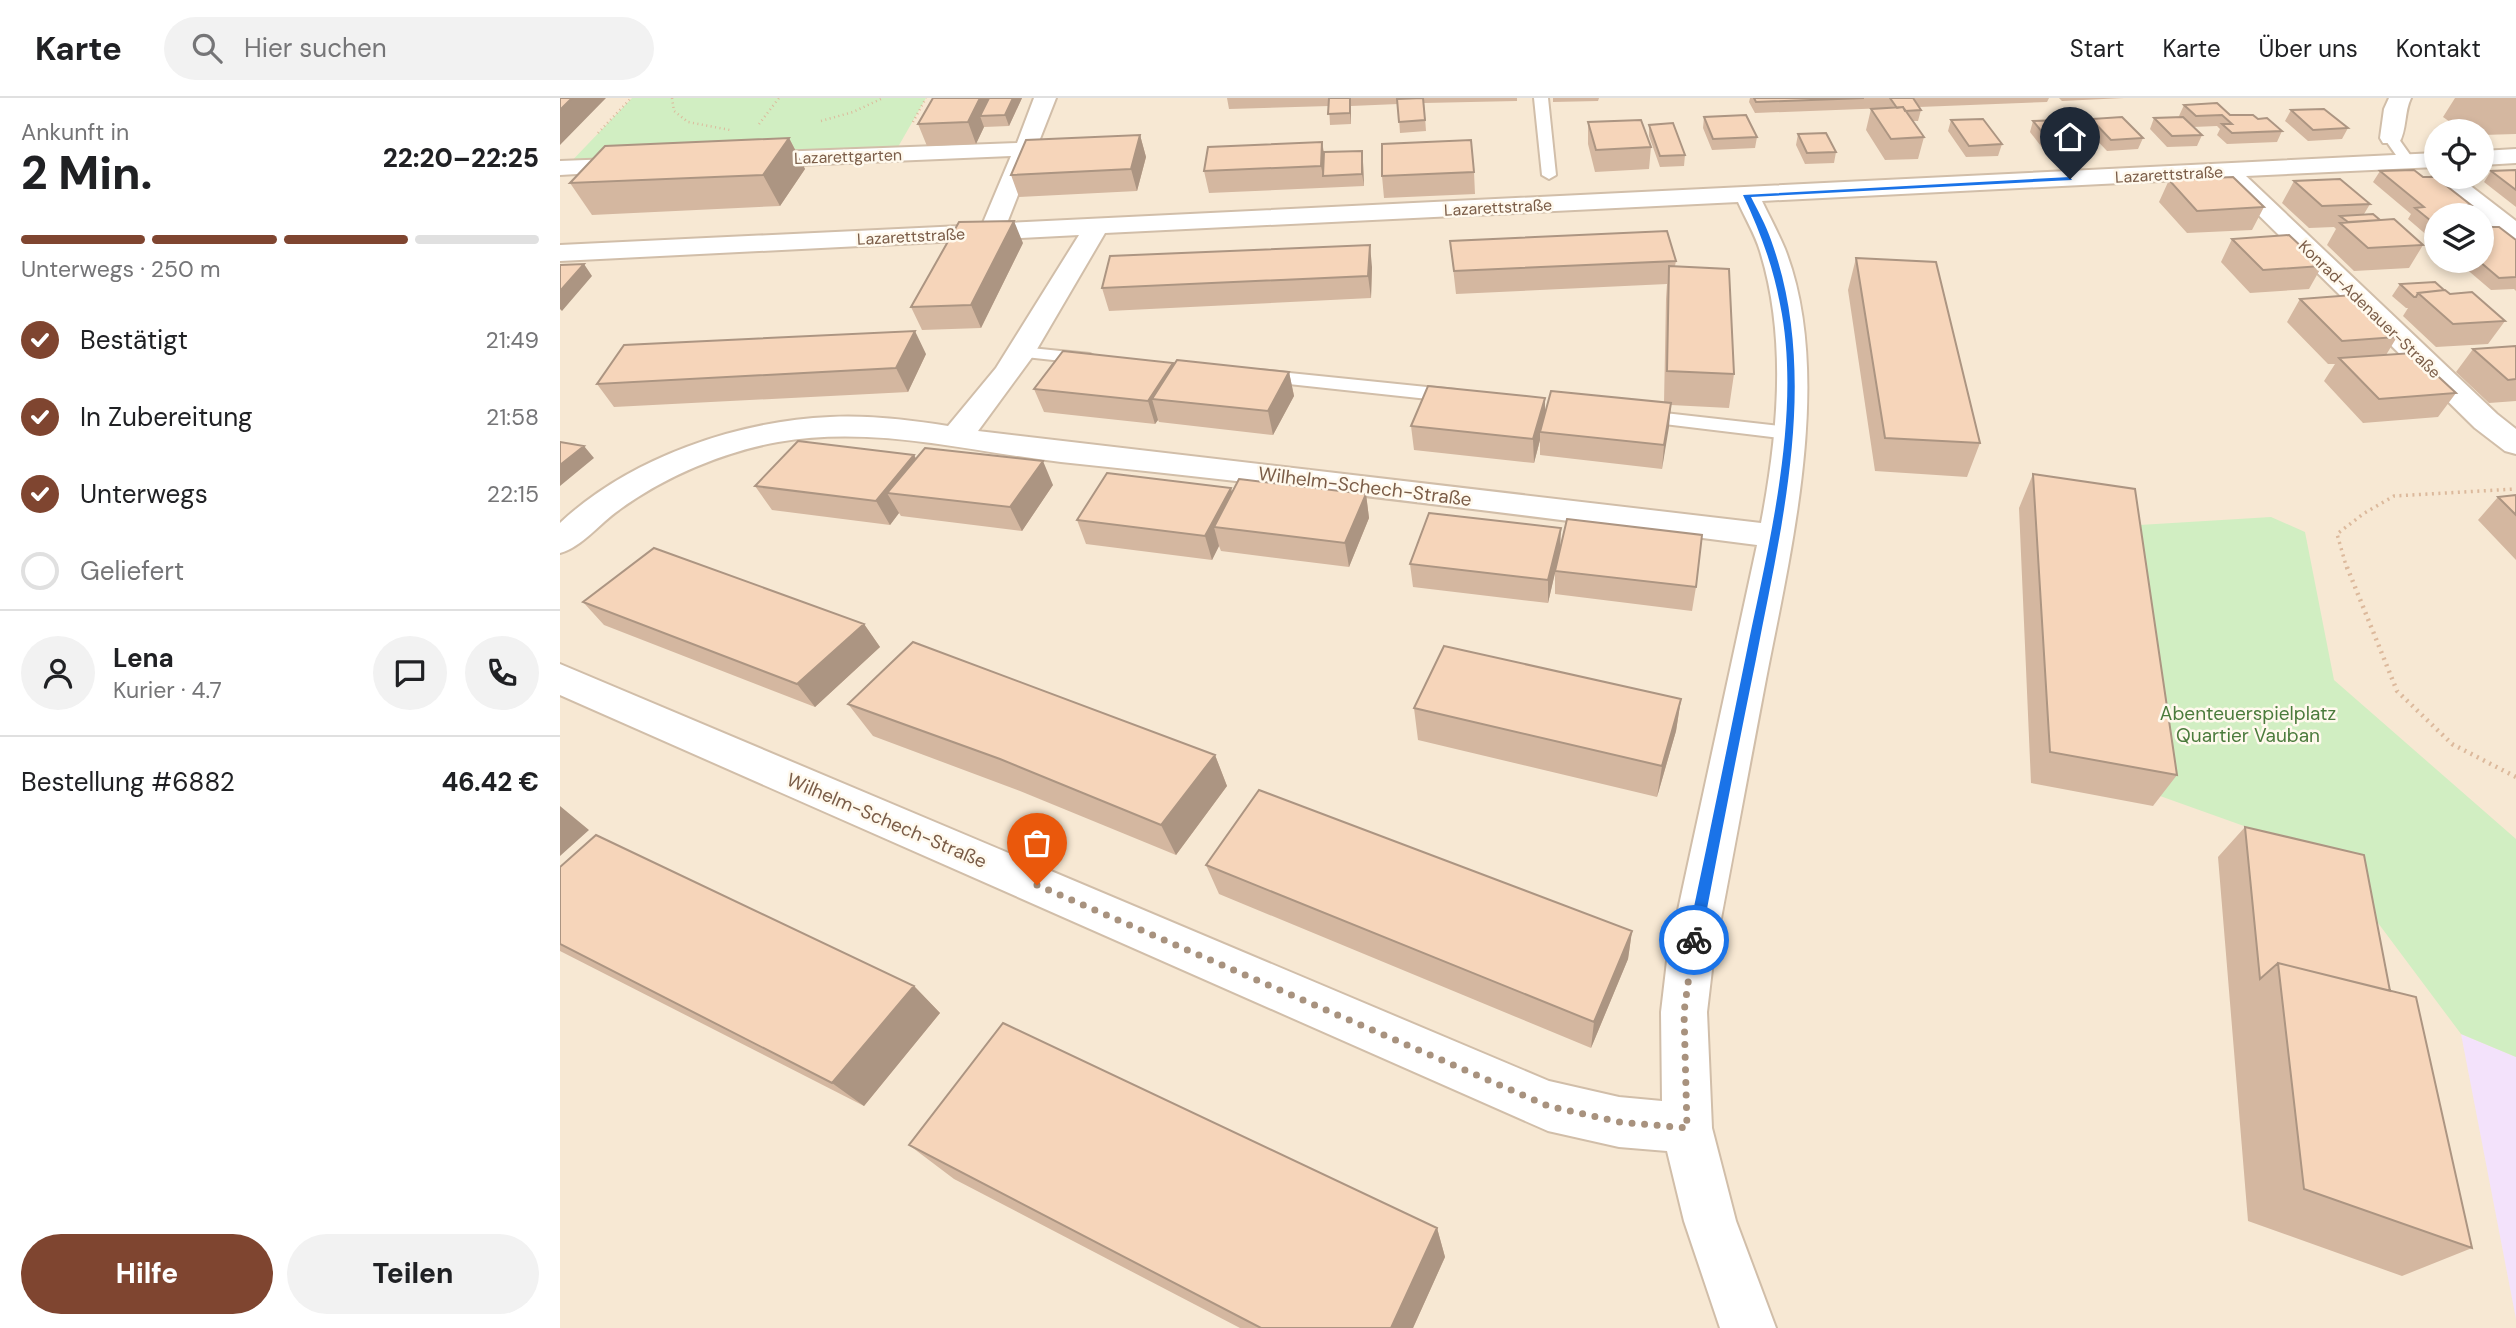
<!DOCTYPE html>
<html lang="de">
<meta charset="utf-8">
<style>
body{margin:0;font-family:"DM Sans",sans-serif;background:#f2f2f2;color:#202124;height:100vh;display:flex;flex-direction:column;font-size:26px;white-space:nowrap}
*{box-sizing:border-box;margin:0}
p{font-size:23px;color:#757577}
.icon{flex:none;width:38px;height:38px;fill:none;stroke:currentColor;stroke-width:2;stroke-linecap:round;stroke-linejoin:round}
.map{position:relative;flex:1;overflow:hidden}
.side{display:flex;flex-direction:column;background:#fff;width:560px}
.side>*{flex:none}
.buttons{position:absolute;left:1864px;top:21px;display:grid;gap:14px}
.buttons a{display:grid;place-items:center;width:70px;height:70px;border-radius:50%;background:#fff;box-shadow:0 4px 10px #0003;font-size:35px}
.pin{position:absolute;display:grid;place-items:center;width:60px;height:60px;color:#fff;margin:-72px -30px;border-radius:50% 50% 50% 0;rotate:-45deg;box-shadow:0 0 7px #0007}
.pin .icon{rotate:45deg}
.courier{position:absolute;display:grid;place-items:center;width:70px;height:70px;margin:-35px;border:5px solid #1a73e8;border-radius:50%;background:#fff;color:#222;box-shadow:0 2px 9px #0007}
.headline em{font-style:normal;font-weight:800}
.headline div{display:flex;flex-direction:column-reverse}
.headline{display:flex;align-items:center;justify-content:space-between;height:119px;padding:0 21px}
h1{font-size:46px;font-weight:800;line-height:52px}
.bar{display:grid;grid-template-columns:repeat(4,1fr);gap:10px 7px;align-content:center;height:84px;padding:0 21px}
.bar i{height:9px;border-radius:5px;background:#e0e0e0}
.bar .selected{background:#7f4530}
.bar p{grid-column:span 4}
.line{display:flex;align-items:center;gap:18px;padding:0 21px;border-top:2px solid #e0e0e0}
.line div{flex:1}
.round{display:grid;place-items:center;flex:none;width:74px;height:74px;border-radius:37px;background:#f2f2f2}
ol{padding:0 21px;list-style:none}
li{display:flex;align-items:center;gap:21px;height:77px}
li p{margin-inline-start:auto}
li .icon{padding:7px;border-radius:50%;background:#7f4530;color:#fff;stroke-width:4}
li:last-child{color:#757577}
li i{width:38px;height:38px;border:4px solid #e0e0e0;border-radius:50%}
.button{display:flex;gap:14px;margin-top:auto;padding:14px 21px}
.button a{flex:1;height:80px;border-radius:42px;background:#7f4530;color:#fff;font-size:28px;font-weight:800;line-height:80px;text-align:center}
.button a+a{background:#f2f2f2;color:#202124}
header{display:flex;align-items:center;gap:42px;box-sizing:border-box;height:98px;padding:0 35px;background:#fff;border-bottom:2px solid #e0e0e0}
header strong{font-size:33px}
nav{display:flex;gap:38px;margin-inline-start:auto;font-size:24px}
.search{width:490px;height:63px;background:#f2f2f2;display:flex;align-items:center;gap:18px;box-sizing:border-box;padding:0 24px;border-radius:38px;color:#757577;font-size:26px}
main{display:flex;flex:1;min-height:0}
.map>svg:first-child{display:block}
.residential{fill:#f7e8d3;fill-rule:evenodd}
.education{fill:#f3e2fb}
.green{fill:#d1eec2}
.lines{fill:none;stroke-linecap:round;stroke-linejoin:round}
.lane-casing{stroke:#d1bea9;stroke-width:4}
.street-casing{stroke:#d1bea9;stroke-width:4}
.path-far2{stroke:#dcb99c;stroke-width:2.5;stroke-dasharray:1 3.5;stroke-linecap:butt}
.path-far1{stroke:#dcb99c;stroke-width:3.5;stroke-dasharray:2 4.5;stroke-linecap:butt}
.path{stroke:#dcb99c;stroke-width:4.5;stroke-dasharray:2 5;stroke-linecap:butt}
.lane{fill:#fff;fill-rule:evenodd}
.street{fill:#fff;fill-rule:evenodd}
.wall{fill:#d4b7a0}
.shaded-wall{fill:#ac9582}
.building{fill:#f6d5ba;stroke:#ac9582;stroke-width:2}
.route{fill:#1a73e8}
.done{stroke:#a8927e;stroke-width:7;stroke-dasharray:0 12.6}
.labels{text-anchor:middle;stroke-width:5;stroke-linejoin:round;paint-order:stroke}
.far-street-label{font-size:16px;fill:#7a5c47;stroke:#fff9ed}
.street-label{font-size:19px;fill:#7a5c47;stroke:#fff9ed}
.park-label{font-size:19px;fill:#4b7b3c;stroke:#fff9ed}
</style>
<header>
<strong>Karte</strong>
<div class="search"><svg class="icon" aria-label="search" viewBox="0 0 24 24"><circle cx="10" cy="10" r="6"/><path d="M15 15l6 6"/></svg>Hier suchen</div>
<nav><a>Start</a><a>Karte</a><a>Über uns</a><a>Kontakt</a></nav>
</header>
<main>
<section class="side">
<div class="headline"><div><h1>2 Min.</h1><p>Ankunft in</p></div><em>22:20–22:25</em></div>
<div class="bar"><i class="selected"></i><i class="selected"></i><i class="selected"></i><i></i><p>Unterwegs · 250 m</p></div>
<ol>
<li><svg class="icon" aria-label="check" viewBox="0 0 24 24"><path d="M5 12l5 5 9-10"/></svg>Bestätigt<p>21:49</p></li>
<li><svg class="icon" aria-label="check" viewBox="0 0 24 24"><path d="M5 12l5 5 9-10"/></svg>In Zubereitung<p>21:58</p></li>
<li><svg class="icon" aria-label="check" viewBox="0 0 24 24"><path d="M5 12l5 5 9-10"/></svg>Unterwegs<p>22:15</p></li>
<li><i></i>Geliefert</li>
</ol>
<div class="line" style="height:126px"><a class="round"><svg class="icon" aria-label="person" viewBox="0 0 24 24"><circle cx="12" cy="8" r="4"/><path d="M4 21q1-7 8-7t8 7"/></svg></a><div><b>Lena</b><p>Kurier · 4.7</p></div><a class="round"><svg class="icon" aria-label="chat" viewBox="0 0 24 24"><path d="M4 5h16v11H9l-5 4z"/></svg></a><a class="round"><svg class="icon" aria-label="phone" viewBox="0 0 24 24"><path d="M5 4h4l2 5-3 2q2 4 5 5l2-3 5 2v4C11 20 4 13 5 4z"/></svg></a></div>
<div class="line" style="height:91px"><div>Bestellung #6882</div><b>46.42 €</b></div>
<div class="button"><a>Hilfe</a><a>Teilen</a></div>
</section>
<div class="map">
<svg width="1956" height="1230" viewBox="0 0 1956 1230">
<rect width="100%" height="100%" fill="#fef6e5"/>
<!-- residential -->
<path class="residential" d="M0,0H1956V1230H0ZM1876,33H1922V79H1876ZM1876,117H1922V163H1876Z"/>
<!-- education -->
<path class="education" d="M1901,936L1956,959V1221Z"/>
<!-- green -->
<path class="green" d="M72,0H366L334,56L5,70Z
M1711,419L1745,434L1774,582L1956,741V959L1901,936L1768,758L1600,698L1563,428Z"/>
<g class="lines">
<defs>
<path id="lane" d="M974,0H988L996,77L989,81L982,77Z
M1831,36L1836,37L1853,61L1855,64L1853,67H1843L1824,40Z
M461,249L530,256L539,261L530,266L455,258L452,254L455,250Z
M699,272L896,292L905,298L896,304L692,282L690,278Z
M1078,312L1229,329L1236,331L1239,335L1236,339L1229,341L1071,322L1068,318Z"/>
<path id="street" d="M474,0H496L447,125L1876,55V69L1686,78L1937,316L1956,331V356L1945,353L1915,330L1661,80L1202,103C1209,118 1218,134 1225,151C1274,277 1231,452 1206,581C1188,675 1171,769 1153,863L1147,914L1152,1030L1176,1123L1216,1230H1160L1124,1123L1107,1053L1059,1049L988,1033L0,597V566L989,983L1059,999L1102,1003L1101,914L1107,863L1197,447C966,417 733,388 501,364C407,353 313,327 218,344C163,354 104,379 59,412C40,425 22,449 0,455V425C69,360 177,323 270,319C310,317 349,322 388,328L436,270L519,137L0,163V147L422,127L451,58L187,69L179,67L175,62L179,57L187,55L457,45ZM1178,104C1185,120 1195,136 1200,153C1227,240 1218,336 1201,425L418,333L473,258L545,135Z
M1829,0H1851C1844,14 1847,32 1839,45H1823L1820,40L1824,11Z
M1956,51V65L1922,67V53Z
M78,60L86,62L90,67L86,72L0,77V63Z
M1876,74V79H1899L1956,123V143L1947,140L1922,120V117H1918L1876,84L1872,79Z"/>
</defs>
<!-- lane casing -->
<use href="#lane" class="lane-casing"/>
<!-- street casing -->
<use href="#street" class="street-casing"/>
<!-- path-far2 -->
<path class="path-far2" d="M112,0L114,13L128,24L170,32
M261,23L293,14L323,0
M353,24L366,0
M199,26L219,0
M38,35L71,0"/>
<!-- path-far1 -->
<path class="path-far1" d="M1787,471L1777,436L1803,416L1834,398L1956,391"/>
<!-- path -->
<path class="path" d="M1787,469L1837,593L1892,646L1956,679"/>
<!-- lane -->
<use href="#lane" class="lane"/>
<!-- street -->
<use href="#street" class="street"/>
</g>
<!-- wall -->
<path class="wall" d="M373,0H462L449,28L424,29L416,46L367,48L358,26Z
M667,0H957V3L864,5L866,33L840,35L838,6L791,8V26L770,27L769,8L669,11Z
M993,0H1039L1038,3L993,4Z
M1190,0H1489L1487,4L1359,9L1361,12L1358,23H1352L1364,39L1358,61L1325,62L1306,32L1311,11L1327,10L1195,15L1189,4Z
M1499,0H1564L1502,3Z
M1895,0H1956V36L1922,37V33H1903L1883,19Z
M1624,7L1670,17L1698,21L1722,33L1717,44L1667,46L1657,37L1660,31L1657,28L1633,29L1642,37L1637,48L1607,49L1590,31L1594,20L1620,19L1619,18Z
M1731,12L1788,30L1782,41L1748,43L1725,23Z
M1144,19L1197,39L1195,50L1152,52L1143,30Z
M1531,21L1583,40L1578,51L1547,53L1527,32Z
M1391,22L1442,46L1438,58L1406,59L1388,33Z
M1473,23L1524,43L1520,54L1487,56L1470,34Z
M1028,24L1091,49L1089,71L1035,74L1028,46Z
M1089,27L1125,57L1124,68L1100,69L1089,38Z
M1238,36L1276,54L1274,65L1245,66L1236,47Z
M580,37L586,59L577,93L459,99L451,77Z
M229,40L245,71L220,108L32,117L10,85Z
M762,44L764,54L803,64L804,88L649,95L644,73Z
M1956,72V109L1924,84L1931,73Z
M1820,73L1863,79L1911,107L1908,112L1876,117V145L1848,121L1851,116L1813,84Z
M914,74L915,96L824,100L822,78Z
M1609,82L1704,109L1692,132L1627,135L1599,104Z
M1734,83L1810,106L1804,116L1820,122L1863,147L1849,170L1794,173L1767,147L1776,131L1774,129L1749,130L1722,105Z
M1672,141L1762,168L1749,191L1690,195L1661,164Z
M1956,142V193L1954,191L1931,192L1897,163H1922Z
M890,143L1116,163L1115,168L1174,276L1169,310L1111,307L1102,371L980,357V342L974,365L854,352L851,328L985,300V315L1104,305L1106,201L1107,186L896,196Z
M463,145L421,230L362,232L351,209Z
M1296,160L1420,345L1407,379L1315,373L1288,192Z
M812,169L811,200L549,213L542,190Z
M1840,186L1884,192L1945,223L1928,246L1876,249L1843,218L1848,210H1846L1832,198Z
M1740,201L1837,239L1826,257L1896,295L1878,319L1803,325L1764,283L1775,266H1768L1727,224Z
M1956,248V303L1929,305L1896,274L1913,251Z
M366,256L348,294L54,309L37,286Z
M613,265L614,267L729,274L734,298L713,337L599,324L598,322L595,326L484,314L474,291Z
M354,357L356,361L493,387L462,433L341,418L339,415L330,427L212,412L195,388Z
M1473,376L1617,677L1593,708L1471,685L1459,410Z
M672,395L806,396L809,420L789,469L661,453L659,448L652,462L526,446L517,422Z
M1956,397V462L1918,422L1938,399Z
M1000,452L1136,489L1132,513L995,496V474L988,505L853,489L850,466Z
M23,504L304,526L320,549L255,609L44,527Z
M1121,601L1116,633L1097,699L858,642L854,610Z
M288,606L655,657L667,688L616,757L460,693L313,638Z
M1685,729L1830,893L1912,1150L1842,1178L1688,1123L1658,759Z
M646,767L1072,833L1068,861L1031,950L659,796Z
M0,769L354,888L380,915L304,1008L0,853Z
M349,1047L877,1130L885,1159L853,1230H680L394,1081Z"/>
<!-- shaded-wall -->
<path class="shaded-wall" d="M12,0H46L0,47V12Z
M420,0H438L420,18L424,29L416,46L408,24Z
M453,0H462L449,28L445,17Z
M790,0L791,9V26L790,15Z
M580,37L586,59L577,93L571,71Z
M229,40L245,71L220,108L203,77Z
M762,44L765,66L763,78L761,68Z
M802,53L803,64L804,88L802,76Z
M454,123L463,145L421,230L411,207Z
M810,147L812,169L811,200L808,178Z
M24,166L32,178L2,213L0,211V193Z
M355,233L366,256L348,294L336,270Z
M613,265L620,288L592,301L598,322L595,326L588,303Z
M729,274L734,298L713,337L708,313Z
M985,300V324L980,334V342L974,365L973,341Z
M1111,305L1109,329L1102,371L1104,347Z
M24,348L34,360L0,388V367Z
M354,357L367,381L327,395L339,415L330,427L316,403Z
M483,363L493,387L462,433L450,409Z
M671,390L677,413L654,429L659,448L652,462L645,438Z
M806,396L809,420L789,469L785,445Z
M1001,430L1000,454L988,505V482Z
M304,526L320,549L255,609L237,586Z
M1121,601L1116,633L1097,699L1102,668Z
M655,657L667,688L616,757L601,727Z
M0,708L29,732L0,758Z
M1072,833L1068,861L1031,950L1034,924Z
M354,888L380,915L304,1008L272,985Z
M877,1130L885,1159L853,1230H831Z"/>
<!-- building -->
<path class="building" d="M0,0H12L0,12Z
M373,0H420L408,24L358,26Z
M429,0H453L445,17L420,18Z
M769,0H790V15L768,16Z
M863,0L865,22L839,24L837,1Z
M1194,0H1304L1196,4Z
M1330,0H1353L1361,12L1345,13L1343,9L1337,10Z
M1657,5L1670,17H1693L1698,21L1707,20L1722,33L1672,35L1662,26H1672L1662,17L1636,18L1624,7Z
M1343,9L1364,39L1331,41L1311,11Z
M1764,11L1788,30L1753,32L1731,12Z
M1186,17L1197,39L1153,41L1144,19Z
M1562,19L1583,40L1551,42L1531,21Z
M1623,19L1642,37L1612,38L1594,20Z
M1423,21L1442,46L1409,48L1391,22Z
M1081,22L1091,49L1036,52L1028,24Z
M1505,22L1524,43L1491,45L1473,23Z
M1113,25L1125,57L1100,58L1089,27Z
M1266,35L1276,54L1247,55L1238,36Z
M580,37L571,71L451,77L466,42Z
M229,40L203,77L10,85L45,48Z
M911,42L914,74L822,78V46Z
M762,44L761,68L644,73L648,49Z
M802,53V76L763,78L764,54Z
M1854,72L1863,79H1875L1911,107H1902L1914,117H1876V127L1855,110L1864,109L1820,73Z
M1956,72V92L1931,73Z
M1673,79L1704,109L1637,113L1609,82Z
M1780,81L1810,106L1762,108L1734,83Z
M1813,116L1820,122L1788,124L1780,118Z
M1834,121L1863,147L1808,150L1780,125Z
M454,123L411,207L351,209L399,124Z
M1922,129H1939L1956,142V179L1939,180L1919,163H1922Z
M1107,133L1116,163L894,173L890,143Z
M1729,137L1762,168L1703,172L1672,141Z
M810,147L808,178L542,190L550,158Z
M1296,160L1376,164L1420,345L1325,340Z
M24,166L0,193V167Z
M1109,168L1169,171L1174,276L1107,273Z
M1875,184L1884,192L1858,195L1856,199H1854L1840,186Z
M1885,192L1890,196L1912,194L1945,223L1893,226L1858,195Z
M1793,197L1837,239L1782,243L1740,201Z
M355,233L336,270L37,286L64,247Z
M1956,248V281L1948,282L1913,251Z
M503,253L613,265L588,303L474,291Z
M1853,255L1896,295L1819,301L1779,260Z
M617,262L729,274L708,313L592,301Z
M868,288L985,300L973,341L851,328Z
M991,293L1111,305L1104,347L980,334Z
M238,343L354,357L316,403L195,388Z
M0,344L24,348L0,367Z
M365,350L483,363L450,409L327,395Z
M547,375L671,390L645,438L517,422Z
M1473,376L1575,391L1617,677L1490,654Z
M679,381L806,396L785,445L654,429Z
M1956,397V417L1938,399Z
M869,415L1001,430L988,482L850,466Z
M1007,421L1142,437L1136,489L995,473Z
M94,450L304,526L237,586L23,504Z
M353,544L655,657L601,727L440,661L288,606Z
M884,548L1121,601L1102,668L854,610Z
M699,692L1072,833L1034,924L646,767Z
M1685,729L1804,757L1830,893L1718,865L1700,881Z
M36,737L354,888L272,985L0,846V769Z
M1718,865L1856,899L1912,1150L1744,1091Z
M443,925L877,1130L831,1230H701L349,1047Z"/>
<!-- route -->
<path class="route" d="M1510,79L1512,82L1191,99C1198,113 1206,127 1211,142C1260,277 1222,425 1196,561C1177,654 1159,748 1141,842L1134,848L1129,846L1127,842C1147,749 1166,655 1185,562C1207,453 1243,317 1220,206C1213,168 1200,133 1183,97Z"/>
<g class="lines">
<!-- done -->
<path class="done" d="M477,787L988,1008L1059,1024L1127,1030L1124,914L1134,842"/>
</g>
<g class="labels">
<!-- far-street labels -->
<g class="far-street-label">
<text transform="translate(288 58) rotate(-2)" y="6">Lazarettgarten</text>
<text transform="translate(1609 76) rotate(-3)" y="6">Lazarettstraße</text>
<text transform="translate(938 109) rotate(-3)" y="6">Lazarettstraße</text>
<text transform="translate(351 138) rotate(-3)" y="6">Lazarettstraße</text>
<text transform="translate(1810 211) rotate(44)" y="6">Konrad-Adenauer-Straße</text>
</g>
<!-- street labels -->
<g class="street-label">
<text transform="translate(805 388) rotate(7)" y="7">Wilhelm-Schech-Straße</text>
<text transform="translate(327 722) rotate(23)" y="7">Wilhelm-Schech-Straße</text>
</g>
<!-- park labels -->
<g class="park-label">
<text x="1688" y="622">Abenteuerspielplatz<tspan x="1688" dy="22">Quartier Vauban</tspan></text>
</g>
</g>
</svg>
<div class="buttons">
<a><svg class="icon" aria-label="locate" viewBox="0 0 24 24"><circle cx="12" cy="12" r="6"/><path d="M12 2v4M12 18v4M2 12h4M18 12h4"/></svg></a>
<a><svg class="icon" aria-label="layers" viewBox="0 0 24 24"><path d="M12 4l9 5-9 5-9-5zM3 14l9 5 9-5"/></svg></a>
</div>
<div class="pin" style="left:477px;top:787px;background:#ea580c"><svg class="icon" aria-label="bag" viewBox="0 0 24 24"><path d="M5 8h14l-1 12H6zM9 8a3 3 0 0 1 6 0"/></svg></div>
<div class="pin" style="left:1510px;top:81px;background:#1f2937"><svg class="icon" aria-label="home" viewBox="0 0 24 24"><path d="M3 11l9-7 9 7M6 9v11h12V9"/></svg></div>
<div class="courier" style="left:1134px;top:842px"><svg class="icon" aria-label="bike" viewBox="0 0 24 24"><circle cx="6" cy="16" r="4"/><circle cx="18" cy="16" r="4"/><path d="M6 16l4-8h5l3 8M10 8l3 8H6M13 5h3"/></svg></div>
</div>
</main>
